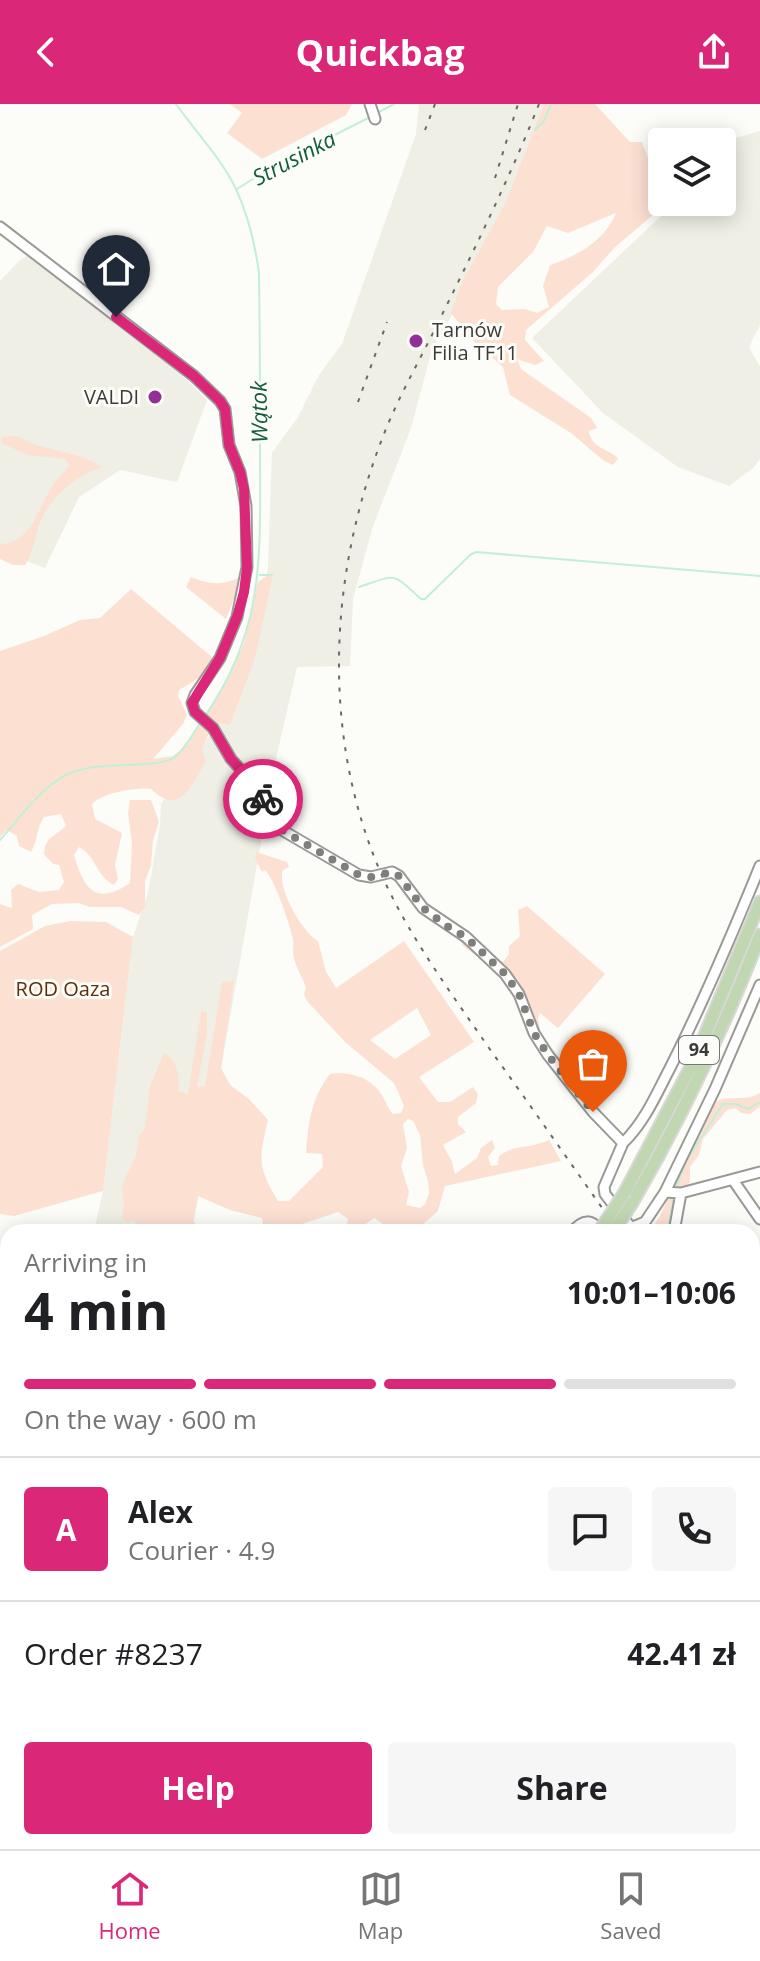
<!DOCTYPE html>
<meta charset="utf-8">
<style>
body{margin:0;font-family:"Open Sans",sans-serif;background:#f6f6f6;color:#202124;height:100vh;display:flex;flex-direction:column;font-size:30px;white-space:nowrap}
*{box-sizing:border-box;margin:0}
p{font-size:26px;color:#757577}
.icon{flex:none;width:44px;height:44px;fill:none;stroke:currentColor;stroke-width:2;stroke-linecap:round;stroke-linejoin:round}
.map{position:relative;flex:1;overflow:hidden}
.details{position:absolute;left:0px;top:1120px;width:760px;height:626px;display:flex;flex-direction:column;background:#fff;border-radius:24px 24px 0 0;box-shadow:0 4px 20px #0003}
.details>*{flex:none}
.fabs{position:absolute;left:648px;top:24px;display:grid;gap:16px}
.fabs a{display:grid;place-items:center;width:88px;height:88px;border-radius:8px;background:#fff;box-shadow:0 4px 20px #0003;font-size:40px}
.pin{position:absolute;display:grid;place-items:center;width:68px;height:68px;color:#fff;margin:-82px -34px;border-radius:50% 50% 50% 0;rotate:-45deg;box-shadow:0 0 8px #0007}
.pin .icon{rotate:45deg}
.courier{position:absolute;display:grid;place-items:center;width:80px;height:80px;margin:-40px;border:6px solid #db2777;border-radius:50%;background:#fff;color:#222;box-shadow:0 2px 10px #0007}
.summary em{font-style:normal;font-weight:700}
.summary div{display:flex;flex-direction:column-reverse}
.summary{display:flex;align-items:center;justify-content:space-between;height:136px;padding:0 24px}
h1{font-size:52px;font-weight:700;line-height:60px}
.bar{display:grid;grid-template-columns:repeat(4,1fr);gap:12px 8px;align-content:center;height:96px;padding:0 24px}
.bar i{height:10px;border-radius:6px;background:#e0e0e0}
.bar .selected{background:#db2777}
.bar p{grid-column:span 4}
.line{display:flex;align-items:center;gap:20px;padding:0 24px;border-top:2px solid #e0e0e0}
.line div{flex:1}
.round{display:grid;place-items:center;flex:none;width:84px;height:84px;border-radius:8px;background:#f6f6f6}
.action{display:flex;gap:16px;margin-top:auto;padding:16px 24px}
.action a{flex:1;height:92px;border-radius:8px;background:#db2777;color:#fff;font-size:32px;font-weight:700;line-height:92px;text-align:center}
.action a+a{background:#f6f6f6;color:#202124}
header{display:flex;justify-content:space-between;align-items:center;height:104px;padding:0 24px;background:#db2777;color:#fff;font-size:36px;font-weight:700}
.tab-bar{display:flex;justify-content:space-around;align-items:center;height:112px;border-top:2px solid #e0e0e0;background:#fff;font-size:22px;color:#757577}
.tab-bar a{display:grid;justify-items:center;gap:4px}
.tab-bar .selected{color:#db2777}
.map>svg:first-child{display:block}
.built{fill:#efefe5}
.green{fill:#fce1d3;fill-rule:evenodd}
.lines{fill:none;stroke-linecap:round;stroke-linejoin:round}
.stream{stroke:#c3efd7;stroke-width:2}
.minor-casing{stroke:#999996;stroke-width:13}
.major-casing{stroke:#d8d8d8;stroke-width:15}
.minor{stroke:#fff;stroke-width:9}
.major{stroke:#c1d7b2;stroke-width:11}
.rail{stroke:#6a6967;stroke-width:2;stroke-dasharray:4 8;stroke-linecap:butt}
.major-bridge-casing{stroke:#d8d8d8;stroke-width:15;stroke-linecap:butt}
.major-bridge{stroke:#c1d7b2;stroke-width:11}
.done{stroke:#7f7f7c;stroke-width:8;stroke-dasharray:0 14.4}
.route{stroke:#db2777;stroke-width:10}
.poi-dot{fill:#923098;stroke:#fcfcf8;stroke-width:3}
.labels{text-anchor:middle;stroke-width:6;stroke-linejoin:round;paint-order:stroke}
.shield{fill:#fcfcf8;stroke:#767573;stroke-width:2}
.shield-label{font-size:18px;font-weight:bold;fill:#3c3b3a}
.poi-label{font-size:20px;fill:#3c3b3a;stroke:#fcfcf8;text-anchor:start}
.park-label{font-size:20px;fill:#612e0d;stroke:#fcfcf8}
.water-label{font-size:22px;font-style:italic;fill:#145c3f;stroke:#fcfcf8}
</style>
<header><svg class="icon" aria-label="back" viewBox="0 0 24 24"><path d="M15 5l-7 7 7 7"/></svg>Quickbag<svg class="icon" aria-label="share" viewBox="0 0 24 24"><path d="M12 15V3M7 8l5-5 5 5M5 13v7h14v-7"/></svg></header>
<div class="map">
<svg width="760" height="1745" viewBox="0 0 760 1745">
<rect width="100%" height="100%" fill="#fcfcf8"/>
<!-- built -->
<path class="built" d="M419,0H556L501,127L432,245L411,324L372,425L353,495L350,562L297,563L275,659L192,1128L123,1122L121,1128H94L103,1087L133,833L148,789L160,721L161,700L174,679L192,660L217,619L251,552L268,463L272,349L298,313L319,271L342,240L416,30Z
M760,27V221L749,243L760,263V355L753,364L729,382L678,363L603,309L532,234L676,98H722V38Z
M30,150L140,230L207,296L177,378L120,366L79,393L45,464L0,447V177L19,157Z"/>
<!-- green -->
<path class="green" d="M230,0H352L346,11L262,55L227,29L242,9Z
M544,0H595L630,38H642L648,54L662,56V96L653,111L614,144L593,168L526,226L525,236L544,257L535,261L517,255L521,265L591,314L597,324L589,327C591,344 607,344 618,354L613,361L604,357L571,329L510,291L503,263L475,239L451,209L462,178L505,100ZM616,109C605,137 577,152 550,161L543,182L549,203L537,209L525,205L502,206L496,200L498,183L533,148L547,122L568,129Z
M16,332L36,341L83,353L102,363C81,369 52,392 43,412C35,428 35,447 25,461H13L0,455V440C31,440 38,403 53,381C58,373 65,369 69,361L65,355L28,351L1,339L3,333Z
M274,467L255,554L230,621L214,618L202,645L206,657C192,679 181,714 151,685C133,684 105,688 92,700L95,715L122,729L115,761L118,775L114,781C95,771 97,753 79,743L74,751C84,786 96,802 130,779L132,740L128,709L130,696H151L159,718L153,736L151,762L145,777V803L139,811L121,803H90L78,799L52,800L32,811L33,825L0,843V800L12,804L11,786L18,780L39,788L59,786L64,778L59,761L53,760L44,750C45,733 54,733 66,722L61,710L44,713C36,725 38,736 31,748L19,742L17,732L7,726L0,733V547L44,532L80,516L100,514L131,485L212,553C206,571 195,577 179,586L178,592L187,611L183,620L153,655L173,652L188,640L231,568L244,539L258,478Z
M191,473C207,480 222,482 238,474L236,490L226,515L186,483Z
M256,748L287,758L289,763L283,766C276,782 302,829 318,837L326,868L336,884L404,837L474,938L419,973L438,998H450L473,983L478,990L476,999L458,1013V1020L466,1028L443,1041L452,1058L455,1070L477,1054L481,1044L492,1036L495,1044L488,1053L491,1062L498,1061L499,1052C518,1039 527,1046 549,1036L561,1057L445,1082L438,1107L414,1128H385L382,1119L374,1114L354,1128L347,1122L348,1115L338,1108L296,1122L264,1127L262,1114L230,1106L198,1092L193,1117L202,1128H152L148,1123L137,1121L133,1116L127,1119L122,1113L124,1102L122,1081L136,1052L139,1032L145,1024L150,982L164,949C178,956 179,973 179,987L188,990L201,907L207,908V930L197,983L205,982L222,878L234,877L221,964L230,981L249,995L268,1016C259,1055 257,1062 278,1097H289L323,1063L322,1050L306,1049C308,1020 311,994 330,970C347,967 368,972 379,987C385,994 386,1002 393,1010L401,1009L404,1002L394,979L345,938L307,897L304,890L306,884C303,874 296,864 294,854C292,848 294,841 293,835C289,819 276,778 265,766L262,768L255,755ZM417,904L431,931L395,955L370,936ZM408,1015L413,1017L420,1031L423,1061L428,1077L429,1089L425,1100L420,1104L406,1101L409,1088L401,1062L407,1044L403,1020Z
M527,802L605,870L558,924L540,909L538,914L541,931L569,965L585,990L623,1031L619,1034C589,1005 555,976 534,939L536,933L529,918H524L509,881L499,869L462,841L460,832L503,858L509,850V842L520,832L518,806Z
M71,817L106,818L133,833L103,1087L14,1112L0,1110V847L45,822Z
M760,989V1003L750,1010L741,1009L736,1004L727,1006L703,1035L699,1051L690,1063V1078L685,1085L672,1084L670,1080L712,1000C727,989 744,999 760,989Z
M669,1092L678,1095L672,1128H648L659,1114Z"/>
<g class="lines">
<!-- stream -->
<path class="stream" d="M176,0C195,27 220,53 235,83C248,110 255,140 259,169C260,229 260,288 260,348C260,449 266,524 205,612
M377,9L394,0
M535,26L544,17L551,0
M237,85L272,63L372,12
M260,471H271
M359,483C398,470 391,468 421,495H425L470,451L476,448L760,472
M0,736C20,714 39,685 66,671C96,655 158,666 175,653C186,644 193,629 201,618
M676,1084L685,1059L723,1000H736L748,1005L760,998
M667,1128L674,1093"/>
<defs>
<path id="minor" d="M370,0L375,15
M0,123L194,272L220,297L225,305L229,341L240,368L246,402L247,463L237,513L220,554L195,591L192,599L195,608L213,624L231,655L241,666L262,671L264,674L261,709L263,715L359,771L371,773L392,768L399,772L423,804L466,833L505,870L519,890L534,929L548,951L593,1008L623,1039L604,1083L605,1090L629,1121L633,1123L645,1118L665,1088L681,1089L760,1068
M623,1039C644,1019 656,991 669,966C703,899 732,831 760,762
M733,1076L760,1115
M665,1088L715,985L760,881
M572,1128C583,1115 591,1114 602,1128
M674,1128L681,1089
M752,1278L760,1290
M752,1340L760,1351"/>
<path id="major" d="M625,1088L695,955L760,798
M632,1099C682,1013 724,924 760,831
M0,1672L8,1668
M0,1685L8,1681"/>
</defs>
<!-- minor casing -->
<use href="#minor" class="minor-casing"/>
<!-- major casing -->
<use href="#major" class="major-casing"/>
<!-- minor -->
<use href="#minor" class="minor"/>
<!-- major -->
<use href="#major" class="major"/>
<!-- rail -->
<path class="rail" d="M539,0C508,78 471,152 434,227C416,263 396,298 382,335C328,475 321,635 383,774C411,835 451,889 489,944C533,1005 576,1067 619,1128
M425,26L435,0
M495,74L518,0
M358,298L387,218
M752,1317L760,1328"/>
<defs>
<path id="major-bridge" d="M599,1128L625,1088
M613,1128L632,1099"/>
</defs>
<!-- major-bridge casing -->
<use href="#major-bridge" class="major-bridge-casing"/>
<!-- major-bridge -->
<use href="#major-bridge" class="major-bridge"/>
</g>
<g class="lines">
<!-- done -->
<path class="done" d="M263,695L261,709L263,715L359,771L371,773L392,768L399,772L423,804L451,825L466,833L505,870L519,890L534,929L548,951L593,1008"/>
<!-- route -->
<path class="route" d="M116,213L194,272L220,297L225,305L229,341L240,368L244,385L247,463L244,488L237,513L220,554L192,599L195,608L213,624L231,655L241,666L262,671L264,674L263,695"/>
</g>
<!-- markers -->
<g class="poi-dot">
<circle cx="416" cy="237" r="8"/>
<circle cx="155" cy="293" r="8"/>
</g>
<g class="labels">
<!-- shield labels -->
<rect class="shield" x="679" y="932" width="40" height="28" rx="6"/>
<g class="shield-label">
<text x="699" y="952">94</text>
</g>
<!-- poi labels -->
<g class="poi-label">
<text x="432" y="233">Tarnów<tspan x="432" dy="23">Filia TF11</tspan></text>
<text x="139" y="300" text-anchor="end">VALDI</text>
</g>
<!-- park labels -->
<g class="park-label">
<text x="63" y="892">ROD Oaza</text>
</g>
<!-- water labels -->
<g class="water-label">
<text transform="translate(294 54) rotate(-28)" y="8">Strusinka</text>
<text transform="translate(259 308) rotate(-91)" y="8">Wątok</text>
</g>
</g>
</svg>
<div class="fabs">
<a><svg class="icon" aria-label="layers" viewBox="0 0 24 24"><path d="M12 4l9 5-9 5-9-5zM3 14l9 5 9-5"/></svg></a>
</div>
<div class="pin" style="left:593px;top:1008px;background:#ea580c"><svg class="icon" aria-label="bag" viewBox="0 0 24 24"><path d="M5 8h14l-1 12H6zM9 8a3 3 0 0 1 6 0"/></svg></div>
<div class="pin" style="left:116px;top:213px;background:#1f2937"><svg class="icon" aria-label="home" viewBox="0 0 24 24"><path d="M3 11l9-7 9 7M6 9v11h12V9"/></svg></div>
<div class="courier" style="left:263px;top:695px"><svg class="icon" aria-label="bike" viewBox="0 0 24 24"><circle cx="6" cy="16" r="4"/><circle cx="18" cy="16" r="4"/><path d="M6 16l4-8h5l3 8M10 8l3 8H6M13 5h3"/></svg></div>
<section class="details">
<div class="summary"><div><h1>4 min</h1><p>Arriving in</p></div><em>10:01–10:06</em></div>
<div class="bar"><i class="selected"></i><i class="selected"></i><i class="selected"></i><i></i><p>On the way · 600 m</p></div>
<div class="line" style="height:144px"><b class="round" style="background:#db2777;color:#fff">A</b><div><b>Alex</b><p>Courier · 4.9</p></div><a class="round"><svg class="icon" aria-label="chat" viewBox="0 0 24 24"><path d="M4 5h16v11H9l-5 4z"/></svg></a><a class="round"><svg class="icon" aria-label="phone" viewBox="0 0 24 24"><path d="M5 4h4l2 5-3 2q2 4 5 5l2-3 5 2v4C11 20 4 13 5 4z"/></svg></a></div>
<div class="line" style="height:104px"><div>Order #8237</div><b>42.41 zł</b></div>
<div class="action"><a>Help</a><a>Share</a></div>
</section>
</div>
<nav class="tab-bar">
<a class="selected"><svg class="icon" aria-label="home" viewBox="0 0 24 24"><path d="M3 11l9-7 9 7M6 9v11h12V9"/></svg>Home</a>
<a><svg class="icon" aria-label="map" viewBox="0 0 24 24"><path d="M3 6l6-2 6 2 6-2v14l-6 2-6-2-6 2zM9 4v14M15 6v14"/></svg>Map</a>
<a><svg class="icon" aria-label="saved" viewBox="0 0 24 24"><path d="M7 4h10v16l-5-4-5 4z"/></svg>Saved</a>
</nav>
